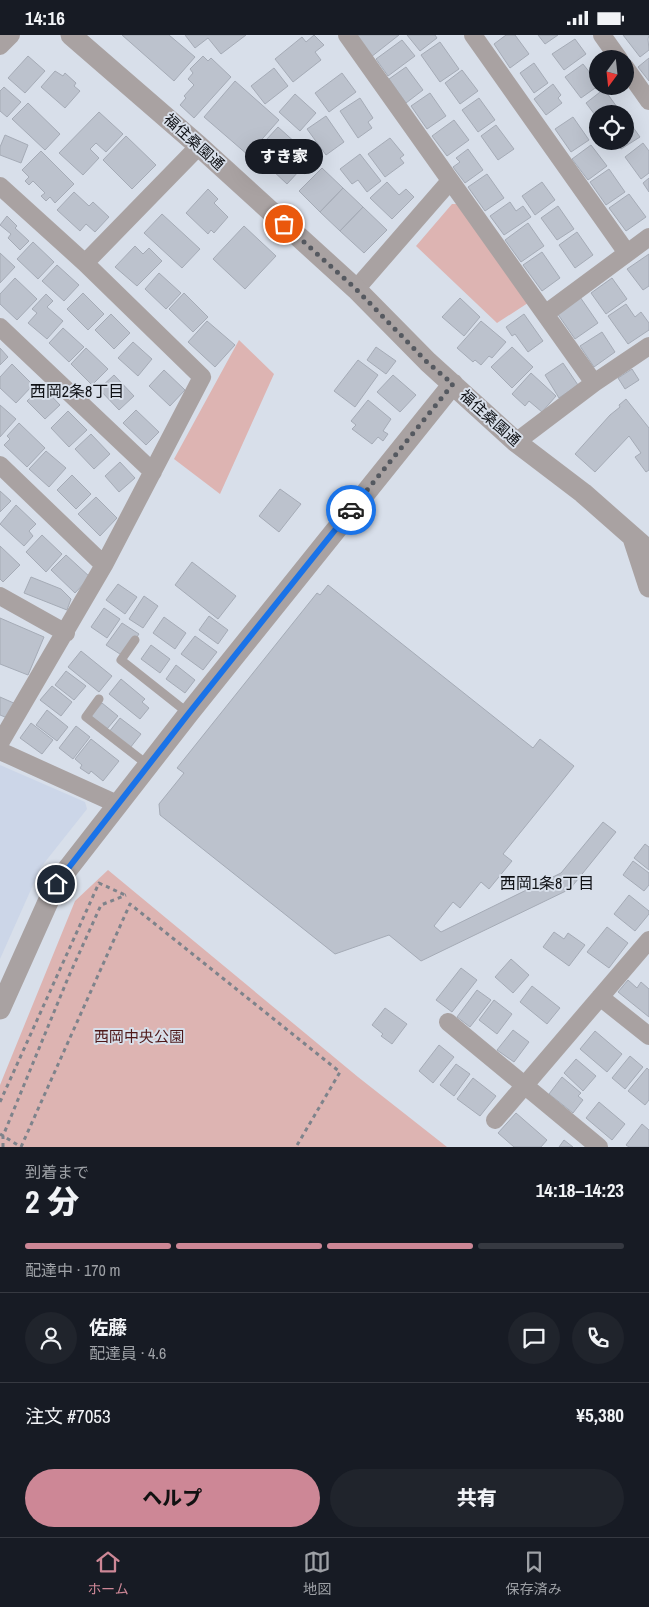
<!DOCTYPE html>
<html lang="ja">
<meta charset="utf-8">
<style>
body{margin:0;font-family:"Archivo Narrow","Noto Sans JP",sans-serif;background:#20242c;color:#f1f3f6;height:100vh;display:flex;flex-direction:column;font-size:19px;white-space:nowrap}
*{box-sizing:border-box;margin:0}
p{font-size:16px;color:#9ea1a6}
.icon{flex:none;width:28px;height:28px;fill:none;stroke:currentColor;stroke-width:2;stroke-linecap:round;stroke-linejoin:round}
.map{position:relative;height:1112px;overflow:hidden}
.drawer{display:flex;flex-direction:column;background:#171b24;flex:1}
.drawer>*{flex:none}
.needle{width:32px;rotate:195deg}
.tools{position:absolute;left:589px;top:15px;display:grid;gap:10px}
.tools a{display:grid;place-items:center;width:45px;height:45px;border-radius:50%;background:#171b24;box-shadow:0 5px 20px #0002;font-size:25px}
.pin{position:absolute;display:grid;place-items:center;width:42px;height:42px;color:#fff;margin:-21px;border:2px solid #fff;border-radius:50%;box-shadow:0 1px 5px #0007}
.courier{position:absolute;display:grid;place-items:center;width:50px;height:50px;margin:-25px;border:4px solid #1a73e8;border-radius:50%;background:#fff;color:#222;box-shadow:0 1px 6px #0007}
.bubble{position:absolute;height:35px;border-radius:18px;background:#171b24;box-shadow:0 5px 20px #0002;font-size:16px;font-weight:800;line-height:35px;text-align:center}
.overview em{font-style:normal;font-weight:800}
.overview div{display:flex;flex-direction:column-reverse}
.overview{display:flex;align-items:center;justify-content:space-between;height:85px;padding:0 25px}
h1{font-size:32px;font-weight:800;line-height:38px}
.bar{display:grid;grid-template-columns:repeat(4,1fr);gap:8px 5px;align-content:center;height:60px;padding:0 25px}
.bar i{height:6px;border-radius:4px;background:#363941}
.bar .current{background:#cd8796}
.bar p{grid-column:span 4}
.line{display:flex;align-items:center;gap:12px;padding:0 25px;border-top:1px solid #363941}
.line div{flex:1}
.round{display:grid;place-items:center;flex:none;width:52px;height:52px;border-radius:26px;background:#20242c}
.cta{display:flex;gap:10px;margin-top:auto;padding:10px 25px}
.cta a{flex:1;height:58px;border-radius:30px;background:#cd8796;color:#111;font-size:20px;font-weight:800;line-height:58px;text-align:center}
.cta a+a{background:#20242c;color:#f1f3f6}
.status{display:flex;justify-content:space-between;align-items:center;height:35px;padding:0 25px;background:#171b24;direction:ltr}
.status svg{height:14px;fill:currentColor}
.menu{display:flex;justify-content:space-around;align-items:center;height:70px;border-top:1px solid #363941;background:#171b24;font-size:14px;color:#9ea1a6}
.menu a{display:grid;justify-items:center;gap:2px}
.menu .current{color:#cd8796}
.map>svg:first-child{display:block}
.built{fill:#ccd6e8}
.green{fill:#ddb4b2}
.building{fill:#bcc2cd;stroke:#a5abb6}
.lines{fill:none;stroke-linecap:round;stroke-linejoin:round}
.path{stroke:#7e838b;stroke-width:3;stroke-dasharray:4 4;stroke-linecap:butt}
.service{stroke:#a9a2a2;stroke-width:9}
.minor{stroke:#a9a2a2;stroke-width:18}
.tertiary{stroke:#a9a2a2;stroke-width:21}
.done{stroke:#555960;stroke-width:5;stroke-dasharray:0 9}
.route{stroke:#1a73e8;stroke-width:6}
.labels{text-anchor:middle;stroke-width:4;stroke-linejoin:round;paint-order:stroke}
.street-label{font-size:15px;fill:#0f1115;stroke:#d8dfea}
.park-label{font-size:15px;fill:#4e191a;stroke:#d8dfea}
.neighbourhood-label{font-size:16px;fill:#0f1115;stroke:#d8dfea}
</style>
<div class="status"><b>14:16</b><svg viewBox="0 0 49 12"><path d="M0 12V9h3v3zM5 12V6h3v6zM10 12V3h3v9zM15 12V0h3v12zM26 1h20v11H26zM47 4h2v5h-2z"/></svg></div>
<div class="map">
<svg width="649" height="1112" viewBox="0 0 649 1112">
<rect width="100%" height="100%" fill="#d8dfea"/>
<!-- built -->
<path class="built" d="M0,730L85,767L87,774L41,832L0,924Z"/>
<!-- green -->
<path class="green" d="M452,169H462L531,266L497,288L416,211Z
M239,305L274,339L220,459L174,424Z
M108,835L358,1042L447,1112H0V1050L75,866Z"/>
<!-- building -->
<path class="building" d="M122,0H169L195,22L174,46Z
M185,0H246L221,19L208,3L195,13Z
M314,0L324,10L315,17L321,25L293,47L275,24L302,2L306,7Z
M354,0H399L371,22Z
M407,0H435L437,3L420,16Z
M506,0H515L529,19L510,33L494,9Z
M538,0H558L545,9Z
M623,0H649L648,4L649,15L640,22Z
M575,4L586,19L564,35L552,19Z
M402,5L415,21L388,41L376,24Z
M440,7L459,34L440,47L421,20Z
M28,21L45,36L25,58L8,43Z
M203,21L208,26L211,23L231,42L194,83L180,70L186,63L184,61L194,50L188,44L193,38L190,34Z
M649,23V46L638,32Z
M534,28L548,48L534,58L520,38Z
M583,29L598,48V51L581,63L565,42Z
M406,32L423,55L406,68L389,44Z
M274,33L288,51L265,69L251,51Z
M462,35L478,56L460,69L445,48Z
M55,36L63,41L65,38L76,48L74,51L80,56L65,73L41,52Z
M342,38L356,57L329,77L315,58Z
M235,46L279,85L248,120L204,82Z
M553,49L561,60L558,63L562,68L546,80L534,64Z
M4,52L21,67L7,82L0,76V56Z
M604,54L622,79H598V84L586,68Z
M430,58L446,81L427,94L411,71Z
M295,59L316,78L300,96L279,77Z
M360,63L373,83L368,87L372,93L358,103L340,76Z
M479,63L495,85L478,97L462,75Z
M28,68L60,99L45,115L12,84Z
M99,77L123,99L106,117L96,108L90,114L99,123L83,140L59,118Z
M326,81L344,107L326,120L307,94Z
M625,81L640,102L621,114L615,106H625Z
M573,82L589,105L571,117L555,94Z
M454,85L469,105L447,121L432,101Z
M496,90L514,114L498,125L481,101Z
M278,92L316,126L305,139L300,135L287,149L254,118Z
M5,100L28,110L21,128L0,120V112Z
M126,101L156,130L132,154L103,125Z
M390,103L404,120L400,123L404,128L385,142L368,119Z
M643,108L649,116V138L641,144L625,122Z
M591,110L607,131L588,145L572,124Z
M468,114L483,135L465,148L453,132L460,127L456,123Z
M41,116L74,149L55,168L50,162L46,166L41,161L45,158L33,146L29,150L25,146L29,142L22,135Z
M360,119L381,146L367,157L358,145L352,149L340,134Z
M322,133L343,153L320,177L299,156Z
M609,134L625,157L606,170L590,147Z
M487,139L504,163L485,176L468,152Z
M649,143V157L643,148Z
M387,147L399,160L406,154L414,162L392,184L370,163Z
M542,147L555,165L535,180L522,161Z
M343,153L363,172L340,196L320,177Z
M208,154L218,164L214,168L228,182L214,198L211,195L208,199L186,178Z
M74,157L89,171L93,167L109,182L95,197L86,189L80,196L57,175Z
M629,159L646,182L626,196L609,173Z
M510,167L516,176L523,171L531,182L504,200L490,181Z
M558,171L574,194L557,205L541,183Z
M363,172L387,195L364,218L340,196Z
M162,179L200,214L182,233L144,198Z
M7,181L17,191L15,193L29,206L20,215L8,203L11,199L0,190Z
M528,188L544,211L521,227L505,205Z
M244,191L276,221L245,254L213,224Z
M577,197L593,220L575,233L559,210Z
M33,207L54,227L38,244L17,224Z
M135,211L143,219L149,213L162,226L137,251L115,232Z
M542,217L560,243L542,256L523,230Z
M0,218L15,232L0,248Z
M649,219V251L643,255L627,234Z
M57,230L79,250L64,266L42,246Z
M159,238L181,258L166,274L145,254Z
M15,243L37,264L17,285L0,269V259Z
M612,243L627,264L606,279L591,258Z
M83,258L104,279L88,295L67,274Z
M184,258L208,282L193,297L169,274Z
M46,259L53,266L47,272L63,286L47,304L28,288L37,278L32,274Z
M580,262L598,288L575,304L557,278Z
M460,263L480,282L464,301L442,282Z
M626,269L635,282L641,277L649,288V295L628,309L608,281Z
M111,279L130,298L114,314L95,295Z
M524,279L543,306L528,317L515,299L512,301L506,292Z
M207,286L235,310L215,332L188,307Z
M481,286L506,307L492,323L489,321L481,330L475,325L473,327L457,313Z
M63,293L84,312L69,327L49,308Z
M602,297L615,317L594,332L580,311Z
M133,307L152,324L138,341L118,323Z
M376,312L396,326L386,339L367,325Z
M512,312L533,332L512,353L491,332Z
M0,313L8,322L0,330Z
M86,313L108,334L92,350L71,329Z
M358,325L378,340L355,372L334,356Z
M563,328L578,350L559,363L545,340Z
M12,329L33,350L16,368L0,353V342Z
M632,334L639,345L625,354L618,343Z
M164,335L185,355L170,371L149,351Z
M531,338L556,361L542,377L529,366L525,371L512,359Z
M114,340L134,361L119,375L99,354Z
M393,340L416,360L400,377L377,357Z
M42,351L60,370L45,384L27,366Z
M626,364L649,393V435L646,437L635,422L641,418L629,401L595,437L575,419L610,380L620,372L619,370Z
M368,365L391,384L383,396L388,399L383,406L378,402L372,409L352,394L356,390L351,386Z
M0,370L16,384L0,402Z
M136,375L159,397L146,410L123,388Z
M68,376L87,395L69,412L51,393Z
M19,388L45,413L27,432L4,410L10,404L7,401Z
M91,399L110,419L94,434L75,414Z
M46,416L66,433L49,452L29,434Z
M120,427L135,443L119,457L105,441Z
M72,440L91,459L76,474L57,455Z
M280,454L301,469L279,497L259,481Z
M0,456L11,466L0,477Z
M96,462L117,483L100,501L78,479Z
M16,470L36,489L29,496L33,501L24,511L0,489Z
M42,500L62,519L46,537L26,517Z
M0,511L20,530L3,547L0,544Z
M66,520L90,542L75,558L51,535Z
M192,527L236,561L218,584L175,550Z
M31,542L61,554L71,564L67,575L24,558Z
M118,549L137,562L125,579L106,565Z
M328,550L533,713L540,704L574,731L503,819L512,826L489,854L481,847L460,873L453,867L434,891L441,897L561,838L603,787L616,797L570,854L421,926L389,900L335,919L160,780L159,769L184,738L177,733L317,558L320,560Z
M144,561L158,571L143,593L129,584Z
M104,573L120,584L107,603L91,592Z
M209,581L228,595L218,609L199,595Z
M164,582L186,598L175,614L153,598Z
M0,583L44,602L28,640L0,629Z
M122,588L139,599L123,621L106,610Z
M195,601L217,617L203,635L181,619Z
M151,610L170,624L160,638L141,624Z
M81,616L112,641L99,657L68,632Z
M176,630L195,645L185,658L166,644Z
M66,636L86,651L74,665L55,650Z
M121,644L145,664L142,667L149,673L140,684L109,659Z
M52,651L72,667L61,681L40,665Z
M0,662L16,669L10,684L0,680Z
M102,668L118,681L107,694L91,681Z
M47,675L68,692L57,706L36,690Z
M120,683L141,699L130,713L109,697Z
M31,688L53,705L42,719L20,703Z
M76,691L90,702L73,724L59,713Z
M91,704L119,726L103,746L91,736L89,739L80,733L82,730L75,724Z
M645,809L649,812V835L634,823Z
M633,826L649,838V850L644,856L623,840Z
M629,860L649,876V879L635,896L614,879Z
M607,892L628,908L609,933L587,917Z
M554,897L564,904L568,898L585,910L569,931L543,912Z
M511,924L529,940L513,958L495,942Z
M461,933L477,945L452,977L436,965Z
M628,945L637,953L641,947L649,954V982L618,957Z
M532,951L560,973L547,989L520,967Z
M477,955L491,965L470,992L457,982Z
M494,965L512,979L497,999L479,985Z
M385,973L407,989L392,1009L381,1001L383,999L372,990Z
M513,995L529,1007L514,1027L497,1015Z
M595,996L622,1019L607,1037L580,1014Z
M439,1010L454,1022L433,1048L419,1036Z
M630,1021L643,1032L625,1054L612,1043Z
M576,1024L596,1041L583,1056L564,1038Z
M456,1029L470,1039L454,1061L440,1050Z
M647,1033L649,1035V1065L645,1070L628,1056Z
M562,1042L581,1058L578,1061L583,1065L573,1078L549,1059Z
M473,1043L496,1061L480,1081L457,1064Z
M599,1067L625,1089L612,1105L586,1083Z
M516,1078L547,1105L541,1112H514L498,1098Z
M642,1089L649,1095V1112H629L626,1110Z
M564,1105L573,1112H559Z"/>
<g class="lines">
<!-- path -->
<path class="path" d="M0,1067L99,848L125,860
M0,1099L21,1112
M3,1112V1101L68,943L101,870L126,860
M21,1112L130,869L340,1037L296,1112"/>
<!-- service -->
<path class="service" d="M135,605L121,625L188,678
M99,664L86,682L148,730"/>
<!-- minor -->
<path class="minor" d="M347,0L594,348
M473,0L627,218
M602,0L619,24
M0,11L11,0
M625,32L649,66
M0,151L85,228L202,342L104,530L0,708
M85,228L199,111
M356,254L450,146
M545,279L649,202
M0,292L153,437
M516,407L594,348L649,311
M0,430L104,530
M0,561L66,598
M0,716L117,769
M600,962L649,1001
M448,987L599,1112
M495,1085L649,905"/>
<!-- tertiary -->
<path class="tertiary" d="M71,0L199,111L356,254L428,327L516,407L583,458L649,516
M633,503L649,552
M0,974L56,849L189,678L453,349"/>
</g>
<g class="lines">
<!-- done -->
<path class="done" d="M284,189L356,254L428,328L453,349L351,475"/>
<!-- route -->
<path class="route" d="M56,849L189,678L351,475"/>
</g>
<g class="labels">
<!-- street labels -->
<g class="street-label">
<text transform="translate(194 107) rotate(42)" y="5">福住桑園通</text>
<text transform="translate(490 383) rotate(42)" y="5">福住桑園通</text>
</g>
<!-- park labels -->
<g class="park-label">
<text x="139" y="1007">西岡中央公園</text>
</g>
<!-- neighbourhood labels -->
<g class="neighbourhood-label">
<text x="77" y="362">西岡2条8丁目</text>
<text x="547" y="854">西岡1条8丁目</text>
</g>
</g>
</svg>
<div class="tools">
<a><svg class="needle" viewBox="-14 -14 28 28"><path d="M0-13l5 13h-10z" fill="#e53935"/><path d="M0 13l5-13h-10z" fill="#9ea1a6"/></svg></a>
<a><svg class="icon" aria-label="locate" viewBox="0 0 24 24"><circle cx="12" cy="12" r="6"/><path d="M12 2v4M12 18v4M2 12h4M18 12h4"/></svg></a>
</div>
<div class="pin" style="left:284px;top:189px;background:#ea580c"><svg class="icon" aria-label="bag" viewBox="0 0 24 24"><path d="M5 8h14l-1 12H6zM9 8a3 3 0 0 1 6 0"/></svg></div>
<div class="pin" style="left:56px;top:849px;background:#1f2937"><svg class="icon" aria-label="home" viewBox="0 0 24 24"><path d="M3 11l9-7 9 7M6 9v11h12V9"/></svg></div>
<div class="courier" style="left:351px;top:475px"><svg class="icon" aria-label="car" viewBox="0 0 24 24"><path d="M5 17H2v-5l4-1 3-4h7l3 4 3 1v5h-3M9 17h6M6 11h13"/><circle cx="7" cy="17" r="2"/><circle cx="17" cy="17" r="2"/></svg></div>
<div class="bubble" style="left:245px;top:104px;width:78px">すき家</div>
</div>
<section class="drawer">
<div class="overview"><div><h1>2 分</h1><p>到着まで</p></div><em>14:18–14:23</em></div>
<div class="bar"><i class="current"></i><i class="current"></i><i class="current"></i><i></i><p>配達中 · 170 m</p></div>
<div class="line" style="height:90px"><a class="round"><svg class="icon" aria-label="person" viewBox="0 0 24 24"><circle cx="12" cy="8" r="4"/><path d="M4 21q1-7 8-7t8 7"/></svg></a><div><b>佐藤</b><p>配達員 · 4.6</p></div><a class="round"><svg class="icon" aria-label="chat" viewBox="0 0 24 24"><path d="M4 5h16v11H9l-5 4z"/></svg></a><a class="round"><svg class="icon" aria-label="phone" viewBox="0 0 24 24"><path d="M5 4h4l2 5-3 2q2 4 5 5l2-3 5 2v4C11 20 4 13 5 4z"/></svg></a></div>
<div class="line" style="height:65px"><div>注文 #7053</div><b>¥5,380</b></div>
<div class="cta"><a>ヘルプ</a><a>共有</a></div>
</section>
<nav class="menu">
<a class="current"><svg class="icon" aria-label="home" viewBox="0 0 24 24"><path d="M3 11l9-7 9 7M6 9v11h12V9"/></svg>ホーム</a>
<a><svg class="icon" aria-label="map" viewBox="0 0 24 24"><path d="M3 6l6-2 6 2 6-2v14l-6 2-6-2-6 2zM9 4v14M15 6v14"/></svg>地図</a>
<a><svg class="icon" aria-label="saved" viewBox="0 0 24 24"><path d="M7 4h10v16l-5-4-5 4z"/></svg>保存済み</a>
</nav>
